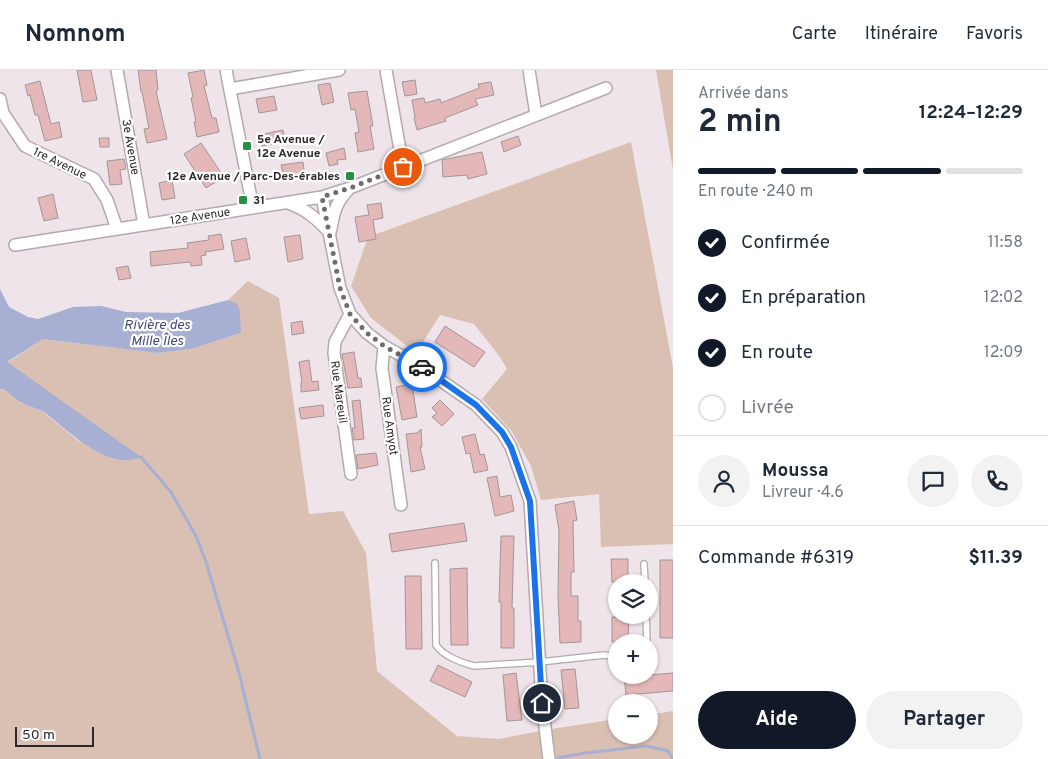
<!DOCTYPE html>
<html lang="fr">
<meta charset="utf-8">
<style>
body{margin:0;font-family:Overpass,sans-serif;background:#f2f2f3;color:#1f2937;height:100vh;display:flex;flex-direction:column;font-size:19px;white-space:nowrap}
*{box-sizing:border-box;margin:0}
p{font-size:16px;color:#747a83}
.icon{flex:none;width:28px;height:28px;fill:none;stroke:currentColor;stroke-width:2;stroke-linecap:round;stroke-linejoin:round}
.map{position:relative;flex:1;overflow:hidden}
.panel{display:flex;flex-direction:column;background:#fff;width:375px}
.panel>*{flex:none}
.fabs{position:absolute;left:608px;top:504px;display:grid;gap:10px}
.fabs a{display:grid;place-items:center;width:50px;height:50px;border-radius:50%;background:#fff;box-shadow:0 1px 4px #0004;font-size:25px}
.scale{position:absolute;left:15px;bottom:12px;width:79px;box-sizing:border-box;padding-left:5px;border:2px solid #2d292b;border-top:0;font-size:14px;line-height:18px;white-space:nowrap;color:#2d292b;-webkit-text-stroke:4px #fff;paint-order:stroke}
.pin{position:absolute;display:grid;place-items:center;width:42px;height:42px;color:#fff;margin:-21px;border:2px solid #fff;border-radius:50%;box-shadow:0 1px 5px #0007}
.courier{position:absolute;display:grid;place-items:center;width:50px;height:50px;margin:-25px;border:4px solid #1a73e8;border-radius:50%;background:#fff;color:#222;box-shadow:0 1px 6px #0007}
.summary em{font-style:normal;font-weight:700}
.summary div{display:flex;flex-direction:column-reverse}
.summary{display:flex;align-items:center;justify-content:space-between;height:85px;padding:0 25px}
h1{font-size:32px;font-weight:700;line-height:38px}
.bar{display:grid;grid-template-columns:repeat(4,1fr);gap:8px 5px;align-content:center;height:60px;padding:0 25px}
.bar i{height:6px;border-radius:4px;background:#e0e1e3}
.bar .selected{background:#111827}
.bar p{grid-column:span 4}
.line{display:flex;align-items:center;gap:12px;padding:0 25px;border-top:1px solid #e0e1e3}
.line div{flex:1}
.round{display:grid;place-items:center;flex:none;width:52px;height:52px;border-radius:26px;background:#f2f2f3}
ol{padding:0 25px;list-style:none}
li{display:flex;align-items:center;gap:15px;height:55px}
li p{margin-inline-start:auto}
li .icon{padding:5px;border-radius:50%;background:#111827;color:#fff;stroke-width:4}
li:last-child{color:#747a83}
li i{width:28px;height:28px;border:2px solid #e0e1e3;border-radius:50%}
.action{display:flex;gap:10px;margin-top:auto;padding:10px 25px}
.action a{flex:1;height:58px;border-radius:30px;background:#111827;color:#fff;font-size:20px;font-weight:700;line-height:58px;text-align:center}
.action a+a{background:#f2f2f3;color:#1f2937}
header{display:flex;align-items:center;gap:30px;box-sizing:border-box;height:70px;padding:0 25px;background:#fff;border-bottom:1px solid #e0e1e3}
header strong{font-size:24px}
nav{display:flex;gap:28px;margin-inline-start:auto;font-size:18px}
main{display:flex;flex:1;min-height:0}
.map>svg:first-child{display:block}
.green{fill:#dac0b2}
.water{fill:#a7afd3}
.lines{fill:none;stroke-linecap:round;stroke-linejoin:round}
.stream{stroke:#a7afd3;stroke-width:3}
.building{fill:#e4b7b9;stroke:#a29697}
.service-casing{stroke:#b3a9af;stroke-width:8}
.minor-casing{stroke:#b3a9af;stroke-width:14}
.service{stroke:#fff;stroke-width:5.5}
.minor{stroke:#fff;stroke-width:11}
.done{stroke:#716a6e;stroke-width:5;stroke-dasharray:0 9}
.route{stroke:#1a73e8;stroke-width:6}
.poi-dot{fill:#278f46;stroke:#fff;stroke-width:2}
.labels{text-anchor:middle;stroke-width:4.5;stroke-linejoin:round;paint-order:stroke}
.poi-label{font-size:12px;font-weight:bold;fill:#2d292b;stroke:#fff;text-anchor:start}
.street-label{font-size:12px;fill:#2d292b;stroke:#fff}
.water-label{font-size:14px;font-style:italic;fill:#424a7b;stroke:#fff}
</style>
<header>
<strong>Nomnom</strong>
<nav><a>Carte</a><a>Itinéraire</a><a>Favoris</a></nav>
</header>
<main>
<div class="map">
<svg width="673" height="689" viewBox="0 0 673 689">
<rect width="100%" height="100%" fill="#eee4ea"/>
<!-- green -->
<path class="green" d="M656,0H673V100Z
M631,72L673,298V474L601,477L599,424L541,430L531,396L511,360L482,329L507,299L500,287L474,254L440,245L416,283L371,248L351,216L368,167Z
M248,211L279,228L309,444L343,441L366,483L377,601L457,666L499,669L545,660L616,649V665H649V645L673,641V689H0V319L4,318L21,333L42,341L81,373L37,315L7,293L43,269L157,283L191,279L241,263L237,233L228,230Z"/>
<!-- water -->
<path class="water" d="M0,219L9,237L28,247L38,249L73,237L101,236L126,242L178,243L228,230L237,233L240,242L241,263L191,279L157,283L43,269L7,292L141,387C108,402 68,360 44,342C37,338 29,337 22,333C16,330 10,323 4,319H0Z"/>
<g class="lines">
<!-- stream -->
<path class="stream" d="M141,387L171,422L196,466L206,492L238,599L260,689
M558,688L585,683L646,676L668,681L673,689"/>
</g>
<!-- building -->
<path class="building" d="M77,0H91L97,30L83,32Z
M138,0H156L158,20L156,21L167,69L147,73L144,59L149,58L142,22H141Z
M204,0L207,15L204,16L212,48H216L219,62L197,67L194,52H196L191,28L193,27L188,3Z
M415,10L417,24L405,26L402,12Z
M40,11L51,54L59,52L62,67L45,71L38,45H35L30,25L28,26L25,15Z
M491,12L494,25L475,29L478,35L445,48L446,51L417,60L414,48L415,47L412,30L424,28L425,33L440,29L441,33L479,18L478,14Z
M330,13L334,32L322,35L318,15Z
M367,21L373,56H370L374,79L358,82L355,63L359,62L355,39L351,40L348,23Z
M274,26L277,40L259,43L256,29Z
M283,60L285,71L262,76L259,65Z
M518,66L521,75L504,82L501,72Z
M99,68H109V77H100Z
M201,73L224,107L206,118L184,84Z
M344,78L346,89L337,90L338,94L329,96L326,83Z
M482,82L487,104L468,109L467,105L443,107L442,90Z
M124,89L126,99L120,100L122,114L110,115L107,91Z
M303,92L305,106L284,109L281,95Z
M172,110L175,128L162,130L159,113Z
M53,124L58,148L44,151L38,128Z
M381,133L383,148L373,150L376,169L359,172L355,147L369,145L367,135Z
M221,164L224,179L205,182L206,185L201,186L202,195L191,196L190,192L151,196L150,182L188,178L187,173L209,170L208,166Z
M300,165L303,189L288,192L284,167Z
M246,168L250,189L235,192L231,171Z
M128,196L131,208L119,210L116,198Z
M302,251L304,263L292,265L291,253Z
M445,256L485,282L474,297L435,272Z
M354,282L358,308H361L362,317L348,318L342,284Z
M309,290L312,312L318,311L319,320L301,322V313H302L299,292Z
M412,314L417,347L402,350L396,317Z
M360,330L364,369L354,370L352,358H355L352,331Z
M440,330L454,344L442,356L432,347L437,343L432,338Z
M323,335L324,346L301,349L299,338Z
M421,359L422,377H420L425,399L411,402L406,364L417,363Z
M475,364L480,385L484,384L488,400L474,403L470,383L466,384L462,367Z
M376,383L378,395L358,399L356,385Z
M497,406L500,427L511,425L514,441L495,446L487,408Z
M574,431L577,450L573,451L574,502H571V526H578V551H581V572L560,573L558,526L559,461L555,435Z
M464,453L467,471L392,482L389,464Z
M501,466H514L512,538H514V578H501V532H499Z
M611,489H628V512H612Z
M660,490H673V568H660Z
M467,498L468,575H451L450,499Z
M405,506H421L422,579H406Z
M612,547H629L628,572H612Z
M438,595L472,612L465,627L430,611Z
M575,599L579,638L565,639L561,600Z
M516,603L522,650L507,651L503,605Z
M673,603V621L626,625L624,607Z"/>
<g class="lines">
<defs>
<path id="service" d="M435,493L436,575C443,586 462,593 474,596L540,592L604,585L616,587
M644,494L645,512
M646,545L647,572"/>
<path id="minor" d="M117,0L144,155
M226,0L253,138
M386,0L403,97
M529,0L536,45
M230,19L339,0
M0,29L3,43L25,76L94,109L107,130L117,159
M322,127L340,218L350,244L367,263L384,276L420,296L476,335L502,362L511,377L530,431L542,633L549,689
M288,133C306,139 317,149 330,163
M331,159C334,141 336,133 348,120
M15,175L322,127L350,118L606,18
M350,244L335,272L334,283L351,404
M384,276L382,298L401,435"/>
</defs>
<!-- service casing -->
<use href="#service" class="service-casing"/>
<!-- minor casing -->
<use href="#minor" class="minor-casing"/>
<!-- service -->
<use href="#service" class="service"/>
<!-- minor -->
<use href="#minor" class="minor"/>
</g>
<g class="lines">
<!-- done -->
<path class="done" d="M403,97L350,118L322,127L340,218L350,244L367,263L384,276L422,297"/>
<!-- route -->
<path class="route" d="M422,297L476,335L502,362L511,377L530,431L542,633"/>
</g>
<!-- markers -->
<g class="poi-dot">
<rect x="242" y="71" width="10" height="10" rx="2.5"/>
<rect x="345" y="101" width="10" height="10" rx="2.5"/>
<rect x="238" y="125" width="10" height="10" rx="2.5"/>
</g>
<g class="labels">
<!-- poi labels -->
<g class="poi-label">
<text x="257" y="73">5e Avenue /<tspan x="257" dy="14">12e Avenue</tspan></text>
<text x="340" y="110" text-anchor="end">12e Avenue / Parc-Des-érables</text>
<text x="253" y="134">31</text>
</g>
<!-- street labels -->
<g class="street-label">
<text transform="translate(131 77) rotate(80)" y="4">3e Avenue</text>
<text transform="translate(60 93) rotate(26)" y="4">1re Avenue</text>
<text transform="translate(200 146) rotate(-9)" y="4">12e Avenue</text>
<text transform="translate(339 322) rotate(82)" y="4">Rue Mareuil</text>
<text transform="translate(390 356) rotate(82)" y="4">Rue Amyot</text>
</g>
<!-- water labels -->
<g class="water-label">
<text x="157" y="259">Rivière des<tspan x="157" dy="16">Mille Îles</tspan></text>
</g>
</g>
</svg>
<div class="fabs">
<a><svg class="icon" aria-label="layers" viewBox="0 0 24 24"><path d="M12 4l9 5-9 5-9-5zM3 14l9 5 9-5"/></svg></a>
<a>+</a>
<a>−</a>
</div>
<div class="scale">50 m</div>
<div class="pin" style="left:403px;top:97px;background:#ea580c"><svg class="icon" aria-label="bag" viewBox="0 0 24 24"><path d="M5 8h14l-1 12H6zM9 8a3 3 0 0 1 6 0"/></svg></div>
<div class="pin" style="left:542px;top:633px;background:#1f2937"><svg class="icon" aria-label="home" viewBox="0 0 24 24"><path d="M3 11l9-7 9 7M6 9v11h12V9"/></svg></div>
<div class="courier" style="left:422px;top:297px"><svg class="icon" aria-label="car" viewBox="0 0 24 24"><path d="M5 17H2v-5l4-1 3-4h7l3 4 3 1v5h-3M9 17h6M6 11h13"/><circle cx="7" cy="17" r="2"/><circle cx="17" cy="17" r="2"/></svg></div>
</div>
<section class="panel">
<div class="summary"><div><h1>2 min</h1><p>Arrivée dans</p></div><em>12:24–12:29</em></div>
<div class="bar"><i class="selected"></i><i class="selected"></i><i class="selected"></i><i></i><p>En route · 240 m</p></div>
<ol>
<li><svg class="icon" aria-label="check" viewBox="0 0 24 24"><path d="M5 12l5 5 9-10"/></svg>Confirmée<p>11:58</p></li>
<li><svg class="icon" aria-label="check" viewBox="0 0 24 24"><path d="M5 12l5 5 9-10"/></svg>En préparation<p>12:02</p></li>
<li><svg class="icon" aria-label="check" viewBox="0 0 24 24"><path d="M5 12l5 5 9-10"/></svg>En route<p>12:09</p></li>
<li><i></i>Livrée</li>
</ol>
<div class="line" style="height:90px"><a class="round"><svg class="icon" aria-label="person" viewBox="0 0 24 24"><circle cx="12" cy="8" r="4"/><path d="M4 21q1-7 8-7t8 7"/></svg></a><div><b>Moussa</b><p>Livreur · 4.6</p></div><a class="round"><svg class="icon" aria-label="chat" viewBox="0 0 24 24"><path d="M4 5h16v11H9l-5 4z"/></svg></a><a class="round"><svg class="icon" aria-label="phone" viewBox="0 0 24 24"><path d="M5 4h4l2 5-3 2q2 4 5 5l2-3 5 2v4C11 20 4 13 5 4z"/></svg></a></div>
<div class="line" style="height:65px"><div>Commande #6319</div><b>$11.39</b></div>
<div class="action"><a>Aide</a><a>Partager</a></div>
</section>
</main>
